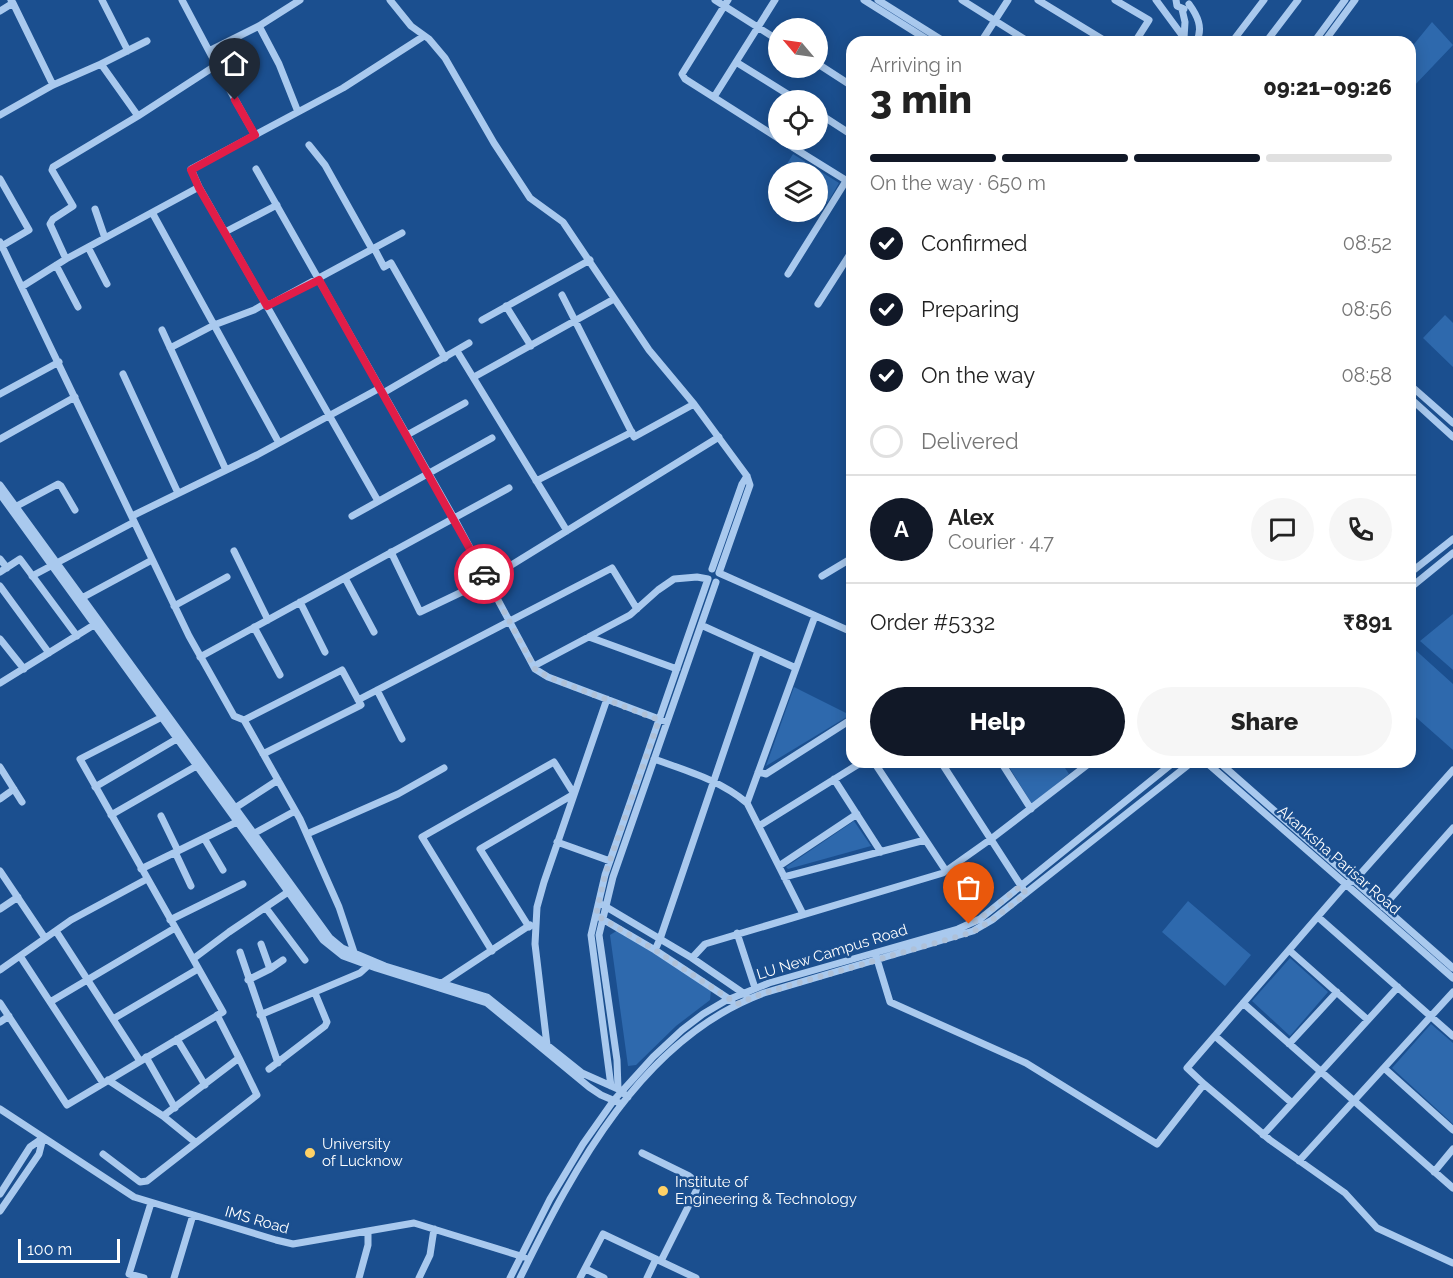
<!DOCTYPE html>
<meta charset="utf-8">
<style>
body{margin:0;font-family:Raleway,sans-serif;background:#f6f6f6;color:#222;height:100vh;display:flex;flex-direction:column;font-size:22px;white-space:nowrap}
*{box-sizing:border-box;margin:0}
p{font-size:20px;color:#767676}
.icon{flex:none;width:33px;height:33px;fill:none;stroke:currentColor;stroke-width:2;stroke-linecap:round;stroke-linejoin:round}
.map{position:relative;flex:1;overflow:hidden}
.drawer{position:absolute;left:846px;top:36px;width:570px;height:732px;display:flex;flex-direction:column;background:#fff;border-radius:18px;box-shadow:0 3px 15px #0003}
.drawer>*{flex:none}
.needle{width:39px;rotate:299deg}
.fabs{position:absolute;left:768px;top:18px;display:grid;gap:12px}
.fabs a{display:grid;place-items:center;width:60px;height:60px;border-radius:50%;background:#fff;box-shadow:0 3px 15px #0003;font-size:30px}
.scale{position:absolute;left:18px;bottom:15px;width:102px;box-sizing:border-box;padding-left:6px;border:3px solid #fff;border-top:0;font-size:16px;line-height:21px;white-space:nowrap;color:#fff;-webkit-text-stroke:4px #1b4f8f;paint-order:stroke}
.pin{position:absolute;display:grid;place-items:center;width:51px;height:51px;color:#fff;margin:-62px -26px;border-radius:50% 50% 50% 0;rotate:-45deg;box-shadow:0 0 6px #0007}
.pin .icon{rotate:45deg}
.courier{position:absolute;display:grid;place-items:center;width:60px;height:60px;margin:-30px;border:4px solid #e11d48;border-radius:50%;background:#fff;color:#222;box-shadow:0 2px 8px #0007}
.head em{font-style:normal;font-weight:800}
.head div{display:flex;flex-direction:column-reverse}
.head{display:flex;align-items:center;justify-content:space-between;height:102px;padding:0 24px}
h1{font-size:39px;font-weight:800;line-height:45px}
.bar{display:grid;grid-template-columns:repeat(4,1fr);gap:9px 6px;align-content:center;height:72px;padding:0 24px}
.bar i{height:8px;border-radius:4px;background:#e0e0e0}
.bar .current{background:#111827}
.bar p{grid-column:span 4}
.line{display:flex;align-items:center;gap:15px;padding:0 24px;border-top:2px solid #e0e0e0}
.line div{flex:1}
.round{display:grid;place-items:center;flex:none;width:63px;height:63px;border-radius:32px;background:#f6f6f6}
ol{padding:0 24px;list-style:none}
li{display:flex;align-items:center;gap:18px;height:66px}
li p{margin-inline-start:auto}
li .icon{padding:6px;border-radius:50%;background:#111827;color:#fff;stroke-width:4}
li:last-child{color:#767676}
li i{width:33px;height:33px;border:3px solid #e0e0e0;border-radius:50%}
.button{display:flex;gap:12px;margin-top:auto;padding:12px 24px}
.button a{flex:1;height:69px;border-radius:36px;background:#111827;color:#fff;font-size:24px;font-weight:800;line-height:69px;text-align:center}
.button a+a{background:#f6f6f6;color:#222}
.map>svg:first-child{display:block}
.green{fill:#2e69ad}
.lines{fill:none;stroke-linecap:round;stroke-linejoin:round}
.minor{stroke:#a9c9ee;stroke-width:7}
.done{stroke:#afc1d8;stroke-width:6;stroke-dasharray:0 10.8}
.route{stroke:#e11d48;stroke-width:8}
.poi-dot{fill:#ffd166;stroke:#1b4f8f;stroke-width:2}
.labels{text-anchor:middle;stroke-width:5;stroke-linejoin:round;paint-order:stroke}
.street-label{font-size:15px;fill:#fff;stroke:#1b4f8f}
.poi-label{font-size:15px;fill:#fff;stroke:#1b4f8f;text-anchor:start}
</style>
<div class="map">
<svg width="1453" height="1278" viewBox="0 0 1453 1278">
<rect width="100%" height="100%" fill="#1b4f8f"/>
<!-- green -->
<path class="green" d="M1432,22L1453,45L1413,87L1410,84V49Z
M793,154L839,183L828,202L818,196V172H782Z
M1445,315L1453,323V367L1423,338Z
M1453,614V670L1420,641Z
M1411,646L1453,684V750L1410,712Z
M794,687L850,715L766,766Z
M1006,762H1061L1069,774L1032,804Z
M854,821L871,846L788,869L786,867Z
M1188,901L1251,955L1225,986L1162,932Z
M618,930L711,990L710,1000L676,1026L636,1065L628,1066L610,935Z
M1290,958L1328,992L1290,1036L1252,1001Z
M1431,1024L1453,1043V1124L1392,1068Z"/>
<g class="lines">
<!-- minor -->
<path class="minor" d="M102,0L128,51
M182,0C206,45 229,90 255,135
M390,0L411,26L429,39L445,58L494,143L530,198L563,222L649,350L694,404L747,476L750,485L719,573L852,632
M715,0L778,40
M728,0L682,74L685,79L778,138
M864,0L931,42
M878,0L945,42
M962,0L1029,42
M1038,0L1107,42
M1115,0L1149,20L1135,42
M1156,0L1187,42
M1176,0L1177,6L1184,9
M13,3L53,85
M1189,4C1197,15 1204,28 1196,42
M1182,9L1185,22L1184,38
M0,11L13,3L11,0
M259,26L279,64L298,112
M981,42L1008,0
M1232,42L1264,0
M1266,42L1298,0
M1314,42L1345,0
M1324,42L1355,0
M209,51L259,26L300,0
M736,62L797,100
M101,64L147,41
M818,64L852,86
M714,97L775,0
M818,113L852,135
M0,115L53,85L101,64L138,116L53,167L52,170L73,206L53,219L50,224L66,259L23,286
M138,116L215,66
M781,140L852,184
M309,145L325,165L372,249
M256,169L454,518L535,669L548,677L667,722
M0,179L29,230L0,247
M199,187L378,501
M95,209L105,238
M153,214L279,443
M225,232L277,205
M0,242L189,636L234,716L244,720L300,819L339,907L355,955
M88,247L107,284
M374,248L384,267L391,263L445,358
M66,259L199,187L191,169L343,88L424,36
M56,265L78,307
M788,274L846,181
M562,295L634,437L694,404
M818,304L852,251
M267,306L402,233
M506,306L531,346
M482,320L590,260
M162,330L226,470
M170,348L214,325L254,310L266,303
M457,351L567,531
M123,374L178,493
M474,377L614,299
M1410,385L1453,423
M383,393L469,343
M0,394L59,362
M1410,398L1453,437
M407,435L465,403
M0,439L75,397
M536,481L632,432
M0,485L330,938L342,948L385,966L487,997L582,1073L618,1089L628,1097
M0,494L323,940L343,956L376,968L487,1003L589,1087L601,1095L622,1104
M13,508L58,484L61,486L75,510
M132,516L257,455L380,388
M352,516L492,438
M234,551L268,620
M391,552L420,612L487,580L719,437
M0,559L7,568
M712,569L742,484L747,476
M0,572L20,559L77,636
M1410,573L1453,539
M32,576L134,522
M822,576L852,558
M345,578L374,632
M0,586L49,653
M1410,588L1453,553
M78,600L152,560
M300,602L325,652
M174,606L227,577
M701,625L796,668
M254,627L280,675
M589,637L677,669
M0,639L24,669
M200,657L509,488
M534,666L630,615L658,590L674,579L697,577L708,579L605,875L591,935L611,1086
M0,683L97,623
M377,690L402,739
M358,700L612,568L637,609
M244,720L342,670L361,705L263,754
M654,759C687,771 720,780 747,803L803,914
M874,762L946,871
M941,762L1023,889
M1001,762L1031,809
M1206,762L1453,978
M1219,762L1453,968
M0,767L22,802
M758,772L766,774L852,719
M834,779L881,852
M95,787L180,737
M0,799L14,789
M747,803L815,616
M235,808L278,780
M111,815L200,764
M161,816L178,851
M759,826L862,762
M253,834L295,811
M307,834L398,794L444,768
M204,838L223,870
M557,842L610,861
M175,852L191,886
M779,866L857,814
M141,869L241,820
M0,871L45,938
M784,877L925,840
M603,905L692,958L746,995
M1383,907L1453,828
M266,908L305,960
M0,909L18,897
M599,917L655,950L732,1001
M1318,917L1453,1036
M170,920L243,884
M56,931L140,1061
M737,933L755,988
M261,944L270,969
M655,950L660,939L758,651
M1289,950L1368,1020
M492,951L422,837L554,762L574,794L480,849L529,927
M240,952L278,1063
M20,956L103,1083
M876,956L890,1002L1026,1063L1157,1144L1204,1084L1270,1140L1345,1193L1377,1228L1453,1263
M692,958L705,944L943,873L991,839L1091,762
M193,959L229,932L291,890
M0,970L71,920L147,879
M248,980L270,969L283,960
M442,983L530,925
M50,1002L175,928
M0,1003L67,1105L223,1012L80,759L164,716
M1243,1003L1453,1188
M260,1015L360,973L371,963
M113,1019L198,969
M0,1022L9,1016
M1215,1036L1292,1103
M177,1039L205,1085
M1289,1044L1337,992
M547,1045L535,944L537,907L544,882L607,699
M146,1057L175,1108
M1384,1068L1453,1130
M269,1069L325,1026L327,1022L315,993
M108,1080L163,1116L195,1142
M1204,1084L1187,1068L1346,884L1354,881L1453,770
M618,1089L617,1060L599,935L613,877L716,582
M0,1109L134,1197L276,1240L293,1244L414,1223L524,1257
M163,1116L239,1058L217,1015
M1263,1135L1398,987
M642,1153L689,1176L698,1183L696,1191L661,1261
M103,1154L140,1182L147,1181L257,1095L239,1058
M1299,1161L1453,992
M1434,1172L1453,1149
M0,1194L30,1147L43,1138
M0,1211L39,1154L43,1138
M586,1269L604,1278
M144,1278L129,1274L151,1203
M174,1278L193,1215
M359,1278L368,1245V1231
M419,1278L430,1255L434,1229
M510,1278L550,1199L583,1144L614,1100L653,1057L682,1030L703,1014L725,1001L769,983L958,929L980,919L1174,762
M520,1278C574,1168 642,1038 764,993L973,931L992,920L1192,762
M580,1278L603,1234L696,1278
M647,1278L656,1259"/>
</g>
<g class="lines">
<!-- done -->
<path class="done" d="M484,574L535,669L548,677L659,720L605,875L596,915L655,950L737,1004L764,993L973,932L992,920L1026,894L1021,886L980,919L969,924"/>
<!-- route -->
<path class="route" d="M235,100L255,135L191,170L199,188L267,306L319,280L484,574"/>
</g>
<!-- markers -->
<g class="poi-dot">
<circle cx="310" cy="1153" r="6"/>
<circle cx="663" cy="1191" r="6"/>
</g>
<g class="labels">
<!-- street labels -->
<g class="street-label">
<text transform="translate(1339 860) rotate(41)" y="5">Akanksha Parisar Road</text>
<text transform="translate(832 952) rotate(-17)" y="5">LU New Campus Road</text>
<text transform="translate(257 1220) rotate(16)" y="5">IMS Road</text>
</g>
<!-- poi labels -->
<g class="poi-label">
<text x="322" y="1149">University<tspan x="322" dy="17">of Lucknow</tspan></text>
<text x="675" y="1187">Institute of<tspan x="675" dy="17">Engineering &amp; Technology</tspan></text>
</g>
</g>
</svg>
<div class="fabs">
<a><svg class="needle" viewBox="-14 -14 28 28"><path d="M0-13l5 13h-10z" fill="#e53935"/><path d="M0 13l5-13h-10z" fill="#767676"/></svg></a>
<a><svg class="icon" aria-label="locate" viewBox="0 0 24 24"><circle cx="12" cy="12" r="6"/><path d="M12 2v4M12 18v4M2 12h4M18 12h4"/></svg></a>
<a><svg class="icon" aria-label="layers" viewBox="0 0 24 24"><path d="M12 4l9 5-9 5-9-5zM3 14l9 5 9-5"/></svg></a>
</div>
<div class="scale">100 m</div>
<div class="pin" style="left:969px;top:924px;background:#ea580c"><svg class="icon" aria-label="bag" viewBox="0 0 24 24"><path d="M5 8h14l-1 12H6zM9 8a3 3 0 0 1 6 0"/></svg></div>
<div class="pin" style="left:235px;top:100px;background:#1f2937"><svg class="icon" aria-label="home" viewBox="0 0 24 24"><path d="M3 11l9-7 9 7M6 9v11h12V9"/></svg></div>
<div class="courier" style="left:484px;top:574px"><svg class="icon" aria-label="car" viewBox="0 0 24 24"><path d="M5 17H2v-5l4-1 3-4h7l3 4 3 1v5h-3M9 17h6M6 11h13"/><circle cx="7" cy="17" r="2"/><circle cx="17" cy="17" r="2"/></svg></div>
<section class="drawer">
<div class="head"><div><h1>3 min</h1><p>Arriving in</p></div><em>09:21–09:26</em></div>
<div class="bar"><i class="current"></i><i class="current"></i><i class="current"></i><i></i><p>On the way · 650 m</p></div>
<ol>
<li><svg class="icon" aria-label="check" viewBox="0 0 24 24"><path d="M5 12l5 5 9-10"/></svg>Confirmed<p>08:52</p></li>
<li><svg class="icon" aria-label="check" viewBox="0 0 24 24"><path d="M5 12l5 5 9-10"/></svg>Preparing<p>08:56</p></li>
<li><svg class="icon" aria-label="check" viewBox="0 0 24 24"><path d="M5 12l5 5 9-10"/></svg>On the way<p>08:58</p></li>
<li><i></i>Delivered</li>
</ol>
<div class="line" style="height:108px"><b class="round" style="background:#111827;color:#fff">A</b><div><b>Alex</b><p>Courier · 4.7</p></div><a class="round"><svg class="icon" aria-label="chat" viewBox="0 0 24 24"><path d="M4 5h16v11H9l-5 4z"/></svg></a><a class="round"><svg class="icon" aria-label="phone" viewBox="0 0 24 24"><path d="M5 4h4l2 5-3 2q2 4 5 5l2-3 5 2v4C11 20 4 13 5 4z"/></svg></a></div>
<div class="line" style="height:78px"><div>Order #5332</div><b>₹891</b></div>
<div class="button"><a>Help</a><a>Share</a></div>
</section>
</div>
